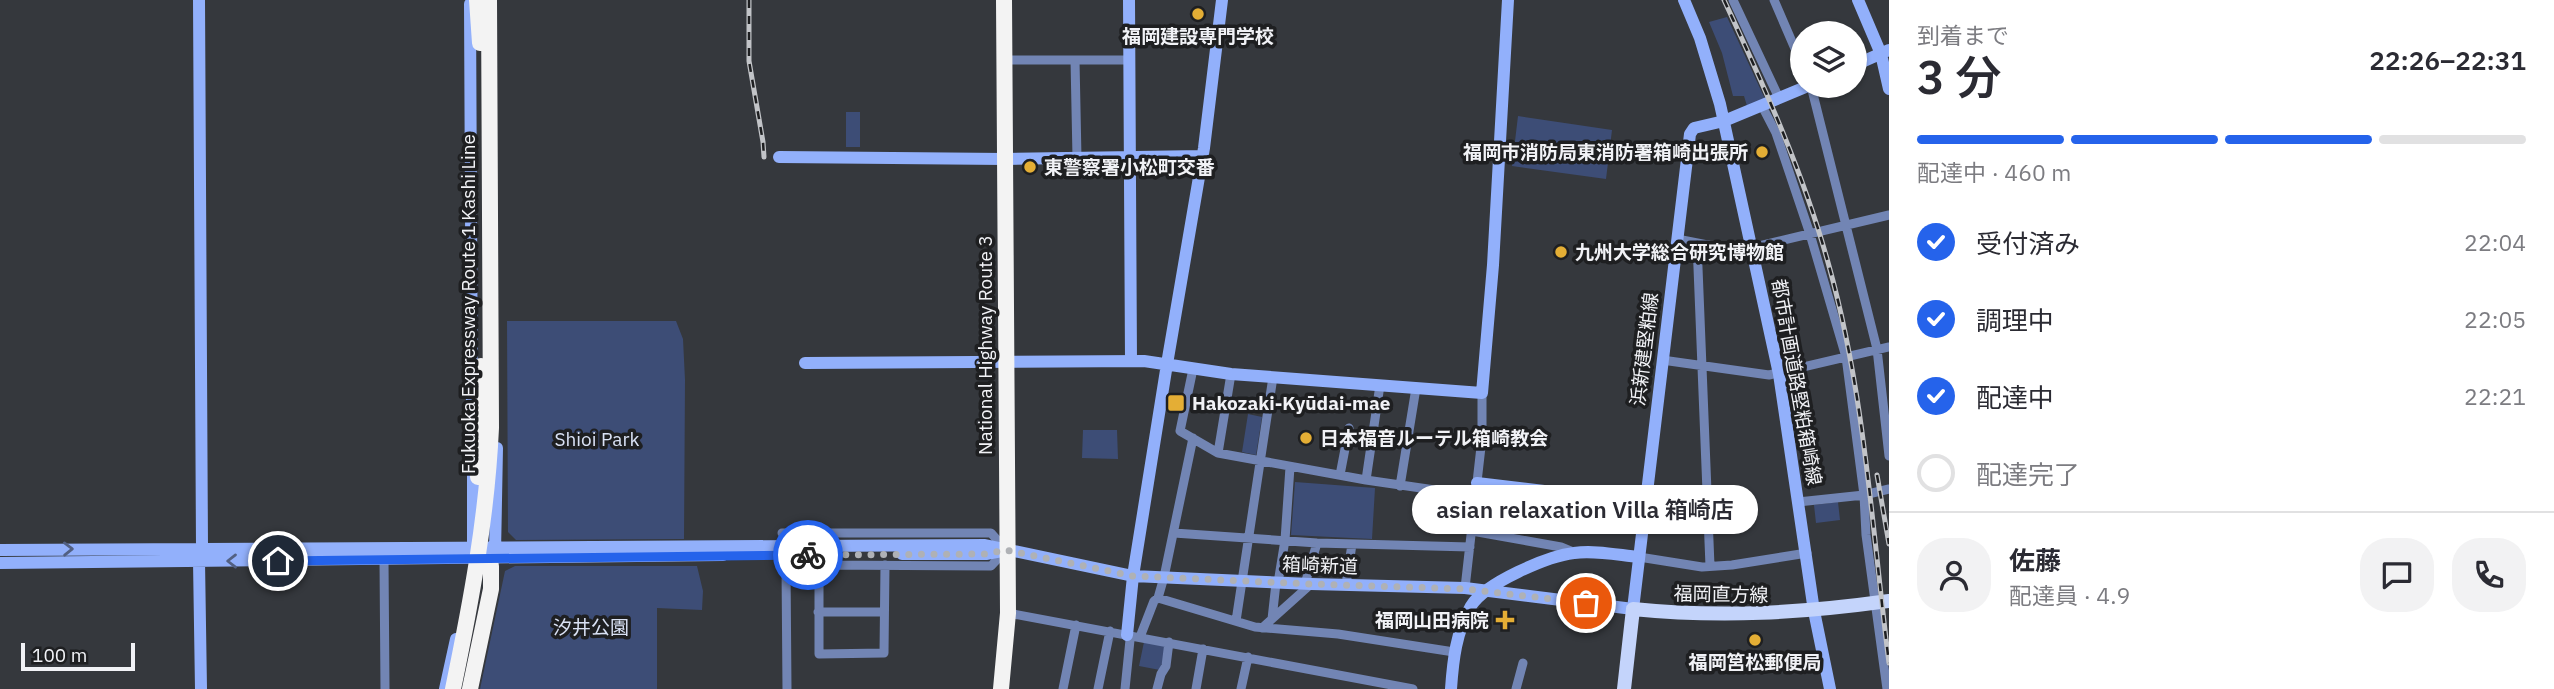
<!DOCTYPE html>
<html lang="ja">
<meta charset="utf-8">
<style>
body{margin:0;font-family:"IBM Plex Sans","Noto Sans JP",sans-serif;background:#f2f2f3;color:#2b2b33;height:100vh;display:flex;flex-direction:column;font-size:26px;white-space:nowrap}
*{box-sizing:border-box;margin:0}
p{font-size:23px;color:#7c7c81}
.icon{flex:none;width:38px;height:38px;fill:none;stroke:currentColor;stroke-width:2;stroke-linecap:round;stroke-linejoin:round}
.map{position:relative;flex:1;overflow:hidden}
.panel{display:flex;flex-direction:column;background:#fff;width:665px}
.panel>*{flex:none}
.fabs{position:absolute;left:1790px;top:21px;display:grid;gap:14px}
.fabs a{display:grid;place-items:center;width:77px;height:77px;border-radius:50%;background:#fff;box-shadow:0 2px 5px #0004;font-size:35px}
.scale{position:absolute;left:21px;bottom:18px;width:114px;box-sizing:border-box;padding-left:7px;border:4px solid #f1f2f6;border-top:0;font-size:19px;line-height:24px;white-space:nowrap;color:#f1f2f6;-webkit-text-stroke:5px #1e1f21;paint-order:stroke}
.pin{position:absolute;display:grid;place-items:center;width:60px;height:60px;color:#fff;margin:-30px;border:4px solid #fff;border-radius:50%;box-shadow:0 2px 7px #0007}
.courier{position:absolute;display:grid;place-items:center;width:70px;height:70px;margin:-35px;border:5px solid #2563eb;border-radius:50%;background:#fff;color:#222;box-shadow:0 2px 9px #0007}
.bubble{position:absolute;height:49px;border-radius:24px;background:#fff;box-shadow:0 2px 5px #0004;font-size:23px;font-weight:600;line-height:49px;text-align:center}
.head em{font-style:normal;font-weight:600}
.head div{display:flex;flex-direction:column-reverse}
.head{display:flex;align-items:center;justify-content:space-between;height:119px;padding:0 28px}
h1{font-size:46px;font-weight:600;line-height:52px}
.bar{display:grid;grid-template-columns:repeat(4,1fr);gap:10px 7px;align-content:center;height:84px;padding:0 28px}
.bar i{height:9px;border-radius:5px;background:#e1e1e2}
.bar .current{background:#2563eb}
.bar p{grid-column:span 4}
.line{display:flex;align-items:center;gap:18px;padding:0 28px;border-top:2px solid #e1e1e2}
.line div{flex:1}
.round{display:grid;place-items:center;flex:none;width:74px;height:74px;border-radius:28px;background:#f2f2f3}
ol{padding:0 28px;list-style:none}
li{display:flex;align-items:center;gap:21px;height:77px}
li p{margin-inline-start:auto}
li .icon{padding:7px;border-radius:50%;background:#2563eb;color:#fff;stroke-width:4}
li:last-child{color:#7c7c81}
li i{width:38px;height:38px;border:4px solid #e1e1e2;border-radius:50%}
main{display:flex;flex:1;min-height:0}
.map>svg:first-child{display:block}
.green{fill:#3d4d76}
.lines{fill:none;stroke-linecap:round;stroke-linejoin:round}
.street{stroke:#7285b4;stroke-width:9}
.secondary{stroke:#92b0fb;stroke-width:12}
.primary{stroke:#c4d4fb;stroke-width:14}
.highway{stroke:#f3f3f3;stroke-width:16}
.rail-casing{stroke:#c2c4c8;stroke-width:5}
.rail{stroke:#1e1f21;stroke-width:2.5;stroke-dasharray:8;stroke-linecap:butt}
.oneway{stroke:#526083}
.done{stroke:#afb1b5;stroke-width:7;stroke-dasharray:0 12.6}
.route{stroke:#2563eb;stroke-width:9}
.poi-dot{fill:#e4ae35;stroke:#1e1f21;stroke-width:2.5}
.labels{text-anchor:middle;stroke-width:7;stroke-linejoin:round;paint-order:stroke}
.poi-label{font-size:19px;font-weight:bold;fill:#f1f2f6;stroke:#1e1f21;text-anchor:start}
.street-label{font-size:19px;fill:#f1f2f6;stroke:#1e1f21}
.park-label{font-size:19px;fill:#dae2f5;stroke:#1e1f21}
</style>
<main>
<div class="map">
<svg width="1889" height="689" viewBox="0 0 1889 689">
<rect width="100%" height="100%" fill="#35383d"/>
<!-- green -->
<path class="green" d="M1727,17L1765,99L1747,106L1744,96H1733L1722,53L1709,22Z
M846,112H860V147H846Z
M1518,116L1612,130L1606,179L1512,166Z
M507,321H676L683,339L685,380L684,539L516,540L508,532Z
M1248,414L1262,417L1256,455L1242,452Z
M1083,430H1117L1118,459L1082,458Z
M1295,482L1375,488L1372,539L1291,535Z
M1838,502L1840,520L1816,523L1814,505Z
M515,566H697L703,591L702,610L657,608V689H480L505,571Z
M1144,642L1167,646L1160,670L1139,666Z"/>
<g class="lines">
<!-- street -->
<path class="street" d="M1733,0L1779,98
M1774,0L1802,65
M1005,60H1130
M1075,60L1077,158
M1811,86L1877,349L1889,456
M1762,106L1776,133L1810,234L1846,357L1864,495L1866,535L1887,689
M1677,239L1738,251L1889,215
M1697,243L1710,566
M1662,360L1769,375L1889,347
M1193,369L1180,431L1218,453L1366,480L1476,496
M1218,453L1231,374
M1340,475L1349,428
M1366,480L1380,385
M1400,486L1416,388
M1798,502L1864,495L1889,489
M1472,531L1561,547L1573,552
M782,533H820
M820,533H991L1006,550L991,566L819,565Z
M1174,533L1317,543L1470,547
M1639,557L1702,567L1732,565L1807,553
M384,560L385,689
M1278,583L1285,540L1290,467
M1305,584L1317,543
M1346,585L1352,544
M1465,588L1482,438V393
M1158,598L1255,627L1338,634L1454,652
M818,612H884
M1008,613L1413,689
M1272,619L1276,583
M1236,621L1273,377
M1262,628L1311,584
M1140,637L1154,601L1158,598L1164,577L1193,438
M787,689L786,566L819,565V654L884,653L885,565
M1063,689L1076,625
M1098,689L1110,631
M1125,689L1130,640L1127,635
M1157,689L1161,674L1166,666L1169,642
M1196,689L1203,649
M1241,689L1248,657
M1516,689L1523,663"/>
<!-- secondary -->
<path class="secondary" d="M199,0L202,548L199,561L201,689
M1129,0L1131,361
M1684,0L1700,38L1720,104L1779,374L1814,611L1830,689
M1858,0L1881,54L1889,89
M470,4L472,420
M1855,65L1889,50
M779,157L1005,159L1203,156
M805,363L1144,361L1231,374L1482,393L1493,265L1508,0
M1477,483L1644,503
M473,549V469
M0,550L985,545L1133,576L1311,584L1465,588L1633,609L1690,134L1694,128L1724,121L1808,86
M495,553L497,448
M902,554H986L1002,551
M0,563L723,555
M1127,635L1133,576L1167,364L1204,148L1222,0
M445,689L456,639
M1451,689C1453,660 1456,632 1471,606C1485,583 1548,556 1574,553C1595,550 1618,555 1639,557"/>
<!-- primary -->
<path class="primary" d="M1624,689L1633,609C1721,618 1802,613 1889,601"/>
<!-- highway -->
<path class="highway" d="M477,0L480,43
M478,477L481,366
M453,689C471,602 487,517 491,428L489,0
M470,689L491,589V566
M1001,689L1008,613L1004,0"/>
<defs>
<path id="rail" d="M749,0V61L763,142L764,157
M1724,0C1764,86 1804,174 1829,266C1865,395 1872,530 1889,663
M1877,475L1889,544"/>
</defs>
<!-- rail casing -->
<use href="#rail" class="rail-casing"/>
<!-- rail -->
<use href="#rail" class="rail"/>
</g>
<!-- one-way arrows -->
<defs><path id="oneway-chevron" d="M-2-3.5L2.5 0L-2 3.5" fill="none" stroke-width="1.6" stroke-linecap="round" stroke-linejoin="round" transform="scale(1.75)"/></defs>
<g class="oneway">
<use href="#oneway-chevron" transform="translate(68 549) rotate(-1)"/>
<use href="#oneway-chevron" transform="translate(232 561) rotate(180)"/>
</g>
<g class="lines">
<!-- done -->
<path class="done" d="M808,555L986,554L1006,550L1133,576L1311,584L1465,589L1586,603"/>
<!-- route -->
<path class="route" d="M278,561L808,555"/>
</g>
<!-- markers -->
<g class="poi-dot">
<circle cx="1198" cy="14" r="7"/>
<circle cx="1762" cy="152" r="7"/>
<circle cx="1030" cy="167" r="7"/>
<circle cx="1561" cy="252" r="7"/>
<rect x="1167" y="394" width="18" height="18" rx="3.5"/>
<circle cx="1306" cy="438" r="7"/>
<path d="M1501.5 609.5h7v7h7v7h-7v7h-7v-7h-7v-7h7z"/>
<circle cx="1755" cy="640" r="7"/>
</g>
<g class="labels">
<!-- poi labels -->
<g class="poi-label">
<text x="1198" y="43" text-anchor="middle">福岡建設専門学校</text>
<text x="1748" y="159" text-anchor="end">福岡市消防局東消防署箱崎出張所</text>
<text x="1044" y="174">東警察署小松町交番</text>
<text x="1575" y="259">九州大学総合研究博物館</text>
<text x="1192" y="410">Hakozaki-Kyūdai-mae</text>
<text x="1320" y="445">日本福音ルーテル箱崎教会</text>
<text x="1489" y="627" text-anchor="end">福岡山田病院</text>
<text x="1755" y="669" text-anchor="middle">福岡筥松郵便局</text>
</g>
<!-- street labels -->
<g class="street-label">
<text transform="translate(468 304) rotate(-90)" y="7">Fukuoka Expressway Route 1 Kashi Line</text>
<text transform="translate(985 345) rotate(-90)" y="7">National Highway Route 3</text>
<text transform="translate(1644 349) rotate(-83)" y="7">浜新建堅粕線</text>
<text transform="translate(1797 382) rotate(80)" y="7">都市計画道路堅粕箱崎線</text>
<text transform="translate(1320 565) rotate(2)" y="7">箱崎新道</text>
<text transform="translate(1721 594) rotate(1)" y="7">福岡直方線</text>
</g>
<!-- park labels -->
<g class="park-label">
<text x="597" y="446">Shioi Park</text>
<text x="591" y="634">汐井公園</text>
</g>
</g>
</svg>
<div class="fabs">
<a><svg class="icon" aria-label="layers" viewBox="0 0 24 24"><path d="M12 4l9 5-9 5-9-5zM3 14l9 5 9-5"/></svg></a>
</div>
<div class="scale">100 m</div>
<div class="pin" style="left:1586px;top:603px;background:#ea580c"><svg class="icon" aria-label="bag" viewBox="0 0 24 24"><path d="M5 8h14l-1 12H6zM9 8a3 3 0 0 1 6 0"/></svg></div>
<div class="pin" style="left:278px;top:561px;background:#1f2937"><svg class="icon" aria-label="home" viewBox="0 0 24 24"><path d="M3 11l9-7 9 7M6 9v11h12V9"/></svg></div>
<div class="courier" style="left:808px;top:555px"><svg class="icon" aria-label="bike" viewBox="0 0 24 24"><circle cx="6" cy="16" r="4"/><circle cx="18" cy="16" r="4"/><path d="M6 16l4-8h5l3 8M10 8l3 8H6M13 5h3"/></svg></div>
<div class="bubble" style="left:1412px;top:485px;width:346px">asian relaxation Villa 箱崎店</div>
</div>
<section class="panel">
<div class="head"><div><h1>3 分</h1><p>到着まで</p></div><em>22:26–22:31</em></div>
<div class="bar"><i class="current"></i><i class="current"></i><i class="current"></i><i></i><p>配達中 · 460 m</p></div>
<ol>
<li><svg class="icon" aria-label="check" viewBox="0 0 24 24"><path d="M5 12l5 5 9-10"/></svg>受付済み<p>22:04</p></li>
<li><svg class="icon" aria-label="check" viewBox="0 0 24 24"><path d="M5 12l5 5 9-10"/></svg>調理中<p>22:05</p></li>
<li><svg class="icon" aria-label="check" viewBox="0 0 24 24"><path d="M5 12l5 5 9-10"/></svg>配達中<p>22:21</p></li>
<li><i></i>配達完了</li>
</ol>
<div class="line" style="height:126px"><a class="round"><svg class="icon" aria-label="person" viewBox="0 0 24 24"><circle cx="12" cy="8" r="4"/><path d="M4 21q1-7 8-7t8 7"/></svg></a><div><b>佐藤</b><p>配達員 · 4.9</p></div><a class="round"><svg class="icon" aria-label="chat" viewBox="0 0 24 24"><path d="M4 5h16v11H9l-5 4z"/></svg></a><a class="round"><svg class="icon" aria-label="phone" viewBox="0 0 24 24"><path d="M5 4h4l2 5-3 2q2 4 5 5l2-3 5 2v4C11 20 4 13 5 4z"/></svg></a></div>
</section>
</main>
